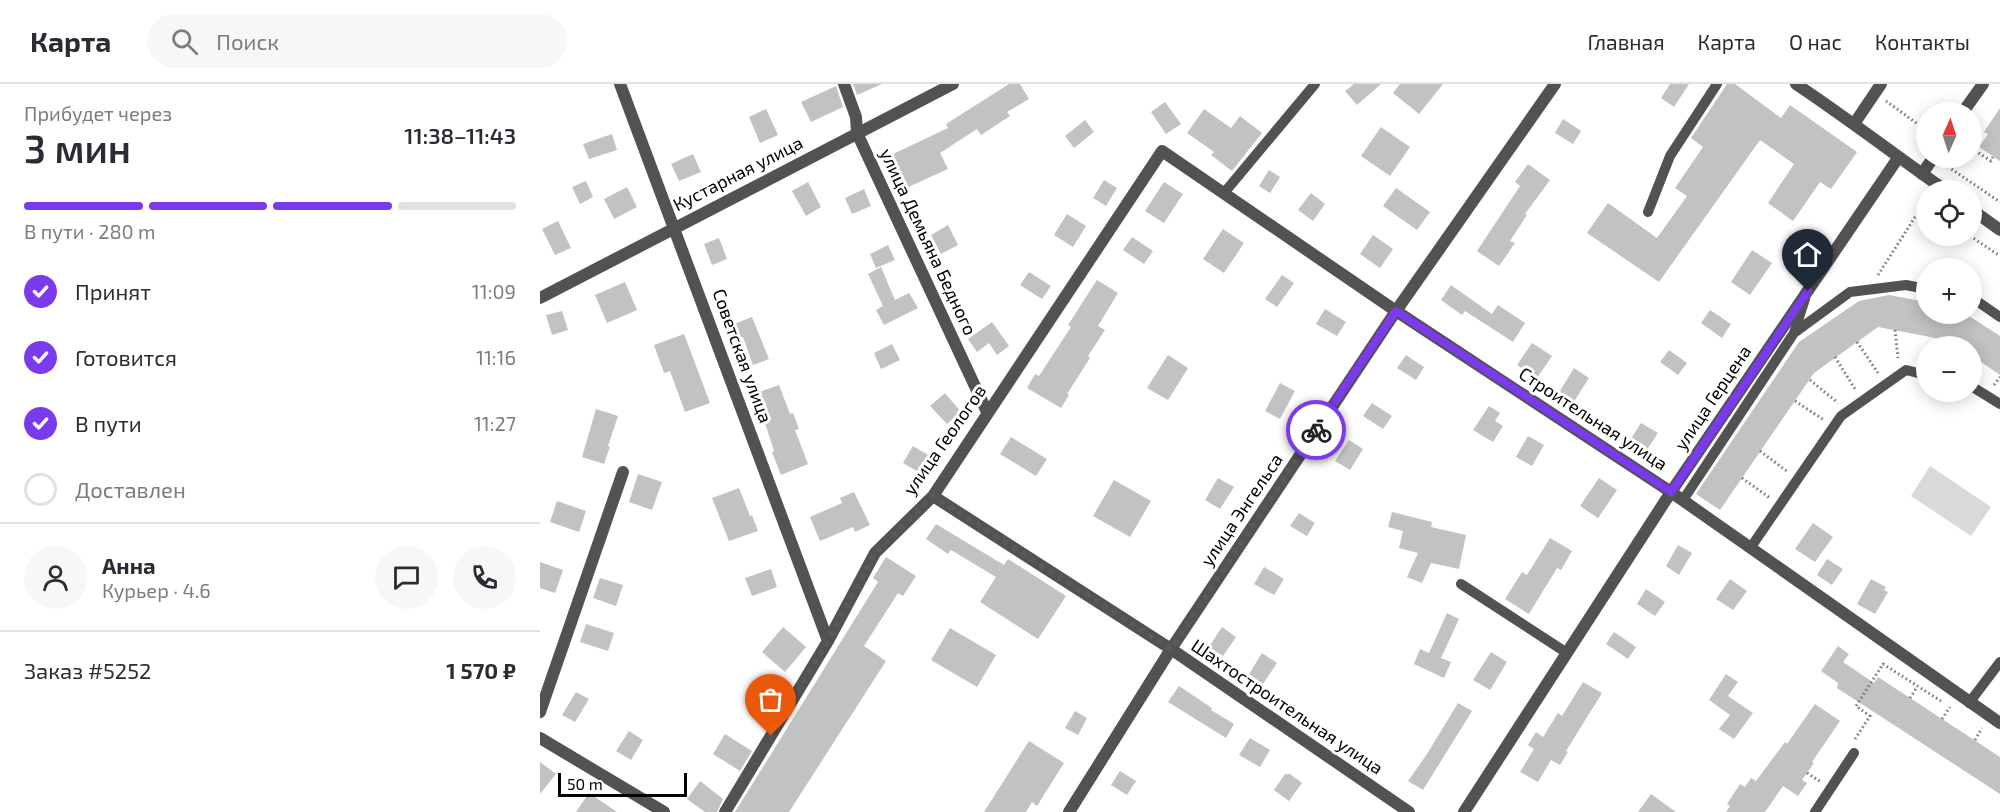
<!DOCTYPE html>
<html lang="ru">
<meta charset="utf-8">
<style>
body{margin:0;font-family:"Exo 2",sans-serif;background:#f7f7f7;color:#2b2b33;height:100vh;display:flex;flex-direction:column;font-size:22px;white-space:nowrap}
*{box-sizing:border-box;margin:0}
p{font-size:20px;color:#7c7c81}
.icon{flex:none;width:33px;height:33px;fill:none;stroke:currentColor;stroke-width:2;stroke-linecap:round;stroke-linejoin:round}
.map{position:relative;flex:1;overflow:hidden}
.details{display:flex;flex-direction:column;background:#fff;width:540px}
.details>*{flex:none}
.needle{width:39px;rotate:3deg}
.controls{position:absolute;left:1376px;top:18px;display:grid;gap:12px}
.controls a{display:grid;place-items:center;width:66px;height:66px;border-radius:50%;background:#fff;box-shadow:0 3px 15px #0003;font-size:30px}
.scale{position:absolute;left:18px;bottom:15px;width:129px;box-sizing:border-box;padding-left:6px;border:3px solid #000;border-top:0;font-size:16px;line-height:21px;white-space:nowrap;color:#000;-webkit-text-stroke:4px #fff;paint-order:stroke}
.pin{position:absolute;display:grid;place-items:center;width:51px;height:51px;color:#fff;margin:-62px -26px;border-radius:50% 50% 50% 0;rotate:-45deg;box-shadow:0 0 6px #0007}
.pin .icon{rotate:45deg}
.courier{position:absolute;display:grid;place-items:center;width:60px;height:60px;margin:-30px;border:4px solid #7c3aed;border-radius:50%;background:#fff;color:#222;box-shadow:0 2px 8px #0007}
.headline em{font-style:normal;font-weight:600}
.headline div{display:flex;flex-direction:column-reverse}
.headline{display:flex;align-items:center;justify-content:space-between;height:102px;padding:0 24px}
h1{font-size:39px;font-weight:600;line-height:45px}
.bar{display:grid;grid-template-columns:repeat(4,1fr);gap:9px 6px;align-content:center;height:72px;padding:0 24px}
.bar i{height:8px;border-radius:4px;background:#e1e1e2}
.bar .selected{background:#7c3aed}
.bar p{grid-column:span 4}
.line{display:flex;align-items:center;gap:15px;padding:0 24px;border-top:2px solid #e1e1e2}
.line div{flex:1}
.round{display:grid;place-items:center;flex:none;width:63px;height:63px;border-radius:32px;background:#f7f7f7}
ol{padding:0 24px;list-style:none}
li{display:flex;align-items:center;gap:18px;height:66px}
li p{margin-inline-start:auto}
li .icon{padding:6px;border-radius:50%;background:#7c3aed;color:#fff;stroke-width:4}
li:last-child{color:#7c7c81}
li i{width:33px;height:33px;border:3px solid #e1e1e2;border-radius:50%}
header{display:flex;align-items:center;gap:36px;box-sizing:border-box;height:84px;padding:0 30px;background:#fff;border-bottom:2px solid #e1e1e2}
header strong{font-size:28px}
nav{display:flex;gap:33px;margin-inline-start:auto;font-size:21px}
.search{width:420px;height:54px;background:#f7f7f7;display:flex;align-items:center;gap:15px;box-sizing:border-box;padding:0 21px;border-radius:33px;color:#7c7c81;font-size:22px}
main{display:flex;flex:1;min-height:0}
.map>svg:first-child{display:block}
.green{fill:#d9d9d9}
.building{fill:#c2c2c2}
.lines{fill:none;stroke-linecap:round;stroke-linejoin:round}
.path{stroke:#747474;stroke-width:3;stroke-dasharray:1.5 3;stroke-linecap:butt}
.service{stroke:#525252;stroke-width:10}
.minor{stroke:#525252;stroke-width:12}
.tertiary{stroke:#525252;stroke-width:12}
.done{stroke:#595959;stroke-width:6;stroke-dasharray:0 10.8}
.route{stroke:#7c3aed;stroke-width:8}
.labels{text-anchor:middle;stroke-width:6;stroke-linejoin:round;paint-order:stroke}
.street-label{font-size:18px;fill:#000;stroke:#fff}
</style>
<header>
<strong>Карта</strong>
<div class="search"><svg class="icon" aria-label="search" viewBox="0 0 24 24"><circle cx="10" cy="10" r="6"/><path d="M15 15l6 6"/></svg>Поиск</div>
<nav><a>Главная</a><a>Карта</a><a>О нас</a><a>Контакты</a></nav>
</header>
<main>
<section class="details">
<div class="headline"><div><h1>3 мин</h1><p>Прибудет через</p></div><em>11:38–11:43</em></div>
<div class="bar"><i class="selected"></i><i class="selected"></i><i class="selected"></i><i></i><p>В пути · 280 m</p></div>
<ol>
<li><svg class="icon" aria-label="check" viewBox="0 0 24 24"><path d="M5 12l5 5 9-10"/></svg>Принят<p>11:09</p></li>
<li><svg class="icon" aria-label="check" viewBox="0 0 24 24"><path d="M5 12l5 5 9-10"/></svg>Готовится<p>11:16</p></li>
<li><svg class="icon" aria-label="check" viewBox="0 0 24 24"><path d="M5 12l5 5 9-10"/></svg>В пути<p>11:27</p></li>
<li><i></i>Доставлен</li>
</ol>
<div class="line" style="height:108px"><a class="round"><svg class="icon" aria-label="person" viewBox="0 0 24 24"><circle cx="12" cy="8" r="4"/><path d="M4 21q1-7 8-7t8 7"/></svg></a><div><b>Анна</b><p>Курьер · 4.6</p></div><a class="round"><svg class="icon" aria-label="chat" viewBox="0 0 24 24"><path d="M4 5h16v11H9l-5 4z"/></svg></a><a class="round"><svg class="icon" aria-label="phone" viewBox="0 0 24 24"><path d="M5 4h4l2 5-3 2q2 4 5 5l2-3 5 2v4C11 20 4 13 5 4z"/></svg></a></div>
<div class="line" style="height:78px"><div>Заказ #5252</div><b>1 570 ₽</b></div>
</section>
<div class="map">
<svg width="1460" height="728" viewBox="0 0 1460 728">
<rect width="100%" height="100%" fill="#fff"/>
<!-- green -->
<path class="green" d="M1390,382L1451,423L1431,452L1371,412Z"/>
<!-- building -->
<path class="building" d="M313,0H342L317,11Z
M469,0H480L489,15L467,28L470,32L441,51L437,45L400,69L408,85L366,104L351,71L408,44L406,40Z
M814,0H841L817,21L805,7Z
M860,0H903L879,30L853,9Z
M1130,0H1149L1134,23L1121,14Z
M1187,0H1195L1241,34L1250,21L1317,68L1291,105L1280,98L1253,137L1228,119L1254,80L1220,56L1119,198L1047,149L1068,119L1117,154L1147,112L1135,104L1163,63L1151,54Z
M296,2L303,23L271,38L261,18Z
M625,18L641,40L626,50L611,28Z
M1460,24V77L1439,63L1448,50L1444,48Z
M226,25L238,51L220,59L209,33Z
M664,25L691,44L700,32L722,49L692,87L671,71L674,68L647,49Z
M1023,35L1041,47L1033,60L1015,49Z
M545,36L554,48L534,64L525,52Z
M841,43L870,63L850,92L821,72Z
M72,50L77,66L49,75L43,60Z
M153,70L161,88L139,97L131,80Z
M988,80L1010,96L985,130L987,131L970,157L975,159L959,182L937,167L980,102L975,98Z
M729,86L740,93L730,109L719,102Z
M564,96L577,104L566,122L553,114Z
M46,97L53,113L40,120L32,103Z
M268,98L281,123L266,132L252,107Z
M624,98L643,110L624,139L605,127Z
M87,103L97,123L74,135L64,115Z
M856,104L890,128L877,146L843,122Z
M324,105L331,122L312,130L305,114Z
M771,109L785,120L773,137L758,126Z
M527,130L546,142L533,163L514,151Z
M18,137L31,164L15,171L2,145Z
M408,141L418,161L401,170L391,151Z
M683,145L704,159L684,189L663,175Z
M833,151L853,165L840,184L820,170Z
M592,153L613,167L604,180L583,166Z
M179,154L187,175L172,181L164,160Z
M348,161L355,176L336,184L330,170Z
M1212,166L1232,179L1210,211L1191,198Z
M341,183L355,216L369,209L378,224L344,241L336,226L343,222L328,190Z
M489,188L511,202L502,215L480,201Z
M742,191L754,199L737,223L725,215Z
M557,196L578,209L558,242L565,246L548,272L550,274L527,310L529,311L521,324L487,304L495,290L499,292L531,243L528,241Z
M85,198L97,226L67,239L55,211Z
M911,201L952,230L958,221L985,239L973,258L925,227L922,231L901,216Z
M1349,211L1386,218V230H1426L1460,252V291L1431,271V262H1420L1411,257L1338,243L1274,289L1180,426L1156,410L1259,258L1319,217Z
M785,225L806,238L797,252L776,240Z
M1170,226L1191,240L1182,254L1161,239Z
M22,227L28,246L12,251L6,231Z
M212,233L229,275L213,281L203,253L195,256L189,242Z
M452,238L469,262L457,271L449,259L437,268L428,255Z
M144,250L170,319L145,328L130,287L124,289L114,261Z
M992,259L1012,272L997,294L977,281Z
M352,260L360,276L341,285L334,269Z
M1129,266L1147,279L1138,291L1120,278Z
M628,271L648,284L628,316L607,304Z
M866,271L884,283L876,296L857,284Z
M1034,284L1049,294L1033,319L1018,310Z
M740,299L755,307L740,335L725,327Z
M239,301L250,330L253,329L259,345L255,346L268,380L241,391L232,368L234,367L225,339L214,310Z
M405,309L421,328L407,340L390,322Z
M832,319L852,332L843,345L823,332Z
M949,322L960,329L955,337L963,342L953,358L933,346Z
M56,325L78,332L68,362L70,363L64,380L42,373Z
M1101,339L1118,349L1104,370L1088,359Z
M988,352L1004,361L992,382L976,373Z
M471,353L507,375L496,392L460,370Z
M809,356L823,365L810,386L795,377Z
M373,362L395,375L385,392L363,379Z
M98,390L122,398L112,426L89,418Z
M678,394L694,403L680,425L665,416Z
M1059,394L1077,406L1058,434L1040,422Z
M574,396L611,417L590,453L553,432Z
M199,404L210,432L212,431L218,447L189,457L172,414Z
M314,408L330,441L315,448L313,443L280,457L270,433L302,419L300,414Z
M17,417L46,427L39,448L10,438Z
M852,428L892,438L891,443L926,451L919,485L891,479L882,499L867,493L878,469L859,464L863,447L848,443Z
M759,429L775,439L767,452L750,442Z
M1273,439L1293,453L1275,478L1255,465Z
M396,440L464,481L468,475L526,512L498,555L440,518L456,493L411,466L408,470L386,455Z
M1010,454L1032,467L1021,486L1017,484L989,530L965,515L982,488L987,491Z
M1138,461L1152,469L1139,491L1126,482Z
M346,473L376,492L363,512L358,509L324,562L346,577L249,728H195L338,498L333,494Z
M1287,475L1303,485L1292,501L1277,491Z
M0,478L23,486L15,509L0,504Z
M724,483L744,495L734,511L714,500Z
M231,485L237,503L212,512L205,494Z
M60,494L83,501L76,522L53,514Z
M1190,495L1207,507L1193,526L1176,515Z
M1331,495L1346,503L1344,506L1348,508L1335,530L1317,520Z
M1106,505L1125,518L1115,532L1097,520Z
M907,529L919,535L901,574L911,578L904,594L874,580L880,565L889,569Z
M46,540L74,549L68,567L40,558Z
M243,543L266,563L245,588L222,568Z
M682,543L696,553L683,572L669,563Z
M410,544L456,571L437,603L391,576Z
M1074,548L1096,563L1088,575L1066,560Z
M1298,562L1309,570L1303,578L1334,599L1338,593L1460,673V710L1297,604L1298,599L1281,587Z
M951,568L967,578L950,606L933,596Z
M722,569L737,579L723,600L709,590Z
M1186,590L1198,598L1188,612L1213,629L1194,655L1179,645L1190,631L1169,616Z
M1043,598L1062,609L1026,667L1028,668L1020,681L1011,676L998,698L980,688L994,665L988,661L996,648L1003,653L1018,629L1022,632Z
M639,602L672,624L671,626L694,640L686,654L628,618Z
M36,608L49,615L35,638L22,631Z
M918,619L932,627L883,706L868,697L887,670Z
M1275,620L1300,637L1272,678L1274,679L1262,696L1267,699L1258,712L1243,702L1225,728H1186L1190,722L1187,720L1200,700L1205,703L1211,694L1216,697L1245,658L1247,660Z
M535,627L547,634L538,651L525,644Z
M89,647L103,656L91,676L76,667Z
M185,650L212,667L200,687L173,670Z
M710,654L730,666L720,683L699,671Z
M489,657L524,679L497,722L492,718L486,728H444Z
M0,678L16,690L0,710Z
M580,687L596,697L587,711L571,701Z
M745,690H750L762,699L749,717L734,706Z
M160,697L183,715L177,728H165L147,715Z
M49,709L77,728H36Z
M1111,710L1136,728H1098Z"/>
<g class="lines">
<!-- path -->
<path class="path" d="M1346,17L1386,46
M1431,64L1451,77L1453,73
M1404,80L1460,118
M1386,115L1384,119L1386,120
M1430,152L1460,172
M1338,191L1384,119
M1355,246L1358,274
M1317,258L1338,289
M1396,262L1398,254
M1295,273L1315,305
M1270,296L1298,319
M1454,301L1460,293
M1255,317L1284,336
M1220,367L1248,388
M1202,394L1230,414
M1370,614L1377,603
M1402,635L1410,623
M1315,655L1330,632L1316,622L1343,580L1401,617
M1435,656L1442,644
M1267,689L1281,698"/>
<!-- service -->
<path class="service" d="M684,109L775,0
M1108,128L1130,72L1177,0
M1431,213L1460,233
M1254,249L1265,215
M1431,302L1460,320
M1143,416L1254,249L1310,208L1366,201L1386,205
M1211,463L1301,332L1366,286L1386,291
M921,500L1027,569
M1429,619L1460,578
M1275,728L1314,669"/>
<!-- minor -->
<path class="minor" d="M80,0L288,557
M304,0L316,33L317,49L447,328
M1423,28L1443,0
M1314,40L1341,0
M1382,90L1393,74
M0,214L413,0
M393,412L631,565L869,728
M0,628L83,388
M0,654L124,728
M185,728L288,557L335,469L393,412L622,67L856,227L1131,408L1460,639
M529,728L631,565L856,227L1015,0
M924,728L1131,408L1358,74"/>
<!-- tertiary -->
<path class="tertiary" d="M1256,0C1307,34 1355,71 1405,106
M1431,125L1460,146"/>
</g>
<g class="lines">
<!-- done -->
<path class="done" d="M231,652L288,557L335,469L393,412L631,565L776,346"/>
<!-- route -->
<path class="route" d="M776,346L856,227L1131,408L1268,207"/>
</g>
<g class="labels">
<!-- street labels -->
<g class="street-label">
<text transform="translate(198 90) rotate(-27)" y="6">Кустарная улица</text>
<text transform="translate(388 158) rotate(65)" y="6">улица Демьяна Бедного</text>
<text transform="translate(202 272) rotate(70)" y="6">Советская улица</text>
<text transform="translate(1173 314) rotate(-56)" y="6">улица Герцена</text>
<text transform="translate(1053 335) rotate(33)" y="6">Строительная улица</text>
<text transform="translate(405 356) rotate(-55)" y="6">улица Геологов</text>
<text transform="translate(702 426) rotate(-56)" y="6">улица Энгельса</text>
<text transform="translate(747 623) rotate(34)" y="6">Шахтостроительная улица</text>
</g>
</g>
</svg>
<div class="controls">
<a><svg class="needle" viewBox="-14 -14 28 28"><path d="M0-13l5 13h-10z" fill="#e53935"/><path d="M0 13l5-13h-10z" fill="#7c7c81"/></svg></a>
<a><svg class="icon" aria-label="locate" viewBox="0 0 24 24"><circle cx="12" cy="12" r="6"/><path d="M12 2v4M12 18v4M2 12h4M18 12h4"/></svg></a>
<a>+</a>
<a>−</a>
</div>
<div class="scale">50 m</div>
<div class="pin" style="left:231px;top:652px;background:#ea580c"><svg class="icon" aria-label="bag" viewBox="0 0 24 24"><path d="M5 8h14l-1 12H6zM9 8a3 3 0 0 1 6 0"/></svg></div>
<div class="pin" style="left:1268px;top:207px;background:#1f2937"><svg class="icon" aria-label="home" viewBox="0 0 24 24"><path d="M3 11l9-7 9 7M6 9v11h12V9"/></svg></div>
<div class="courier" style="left:776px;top:346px"><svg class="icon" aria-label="bike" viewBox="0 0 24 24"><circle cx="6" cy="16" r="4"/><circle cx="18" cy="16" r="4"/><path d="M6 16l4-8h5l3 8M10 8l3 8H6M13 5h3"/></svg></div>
</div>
</main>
